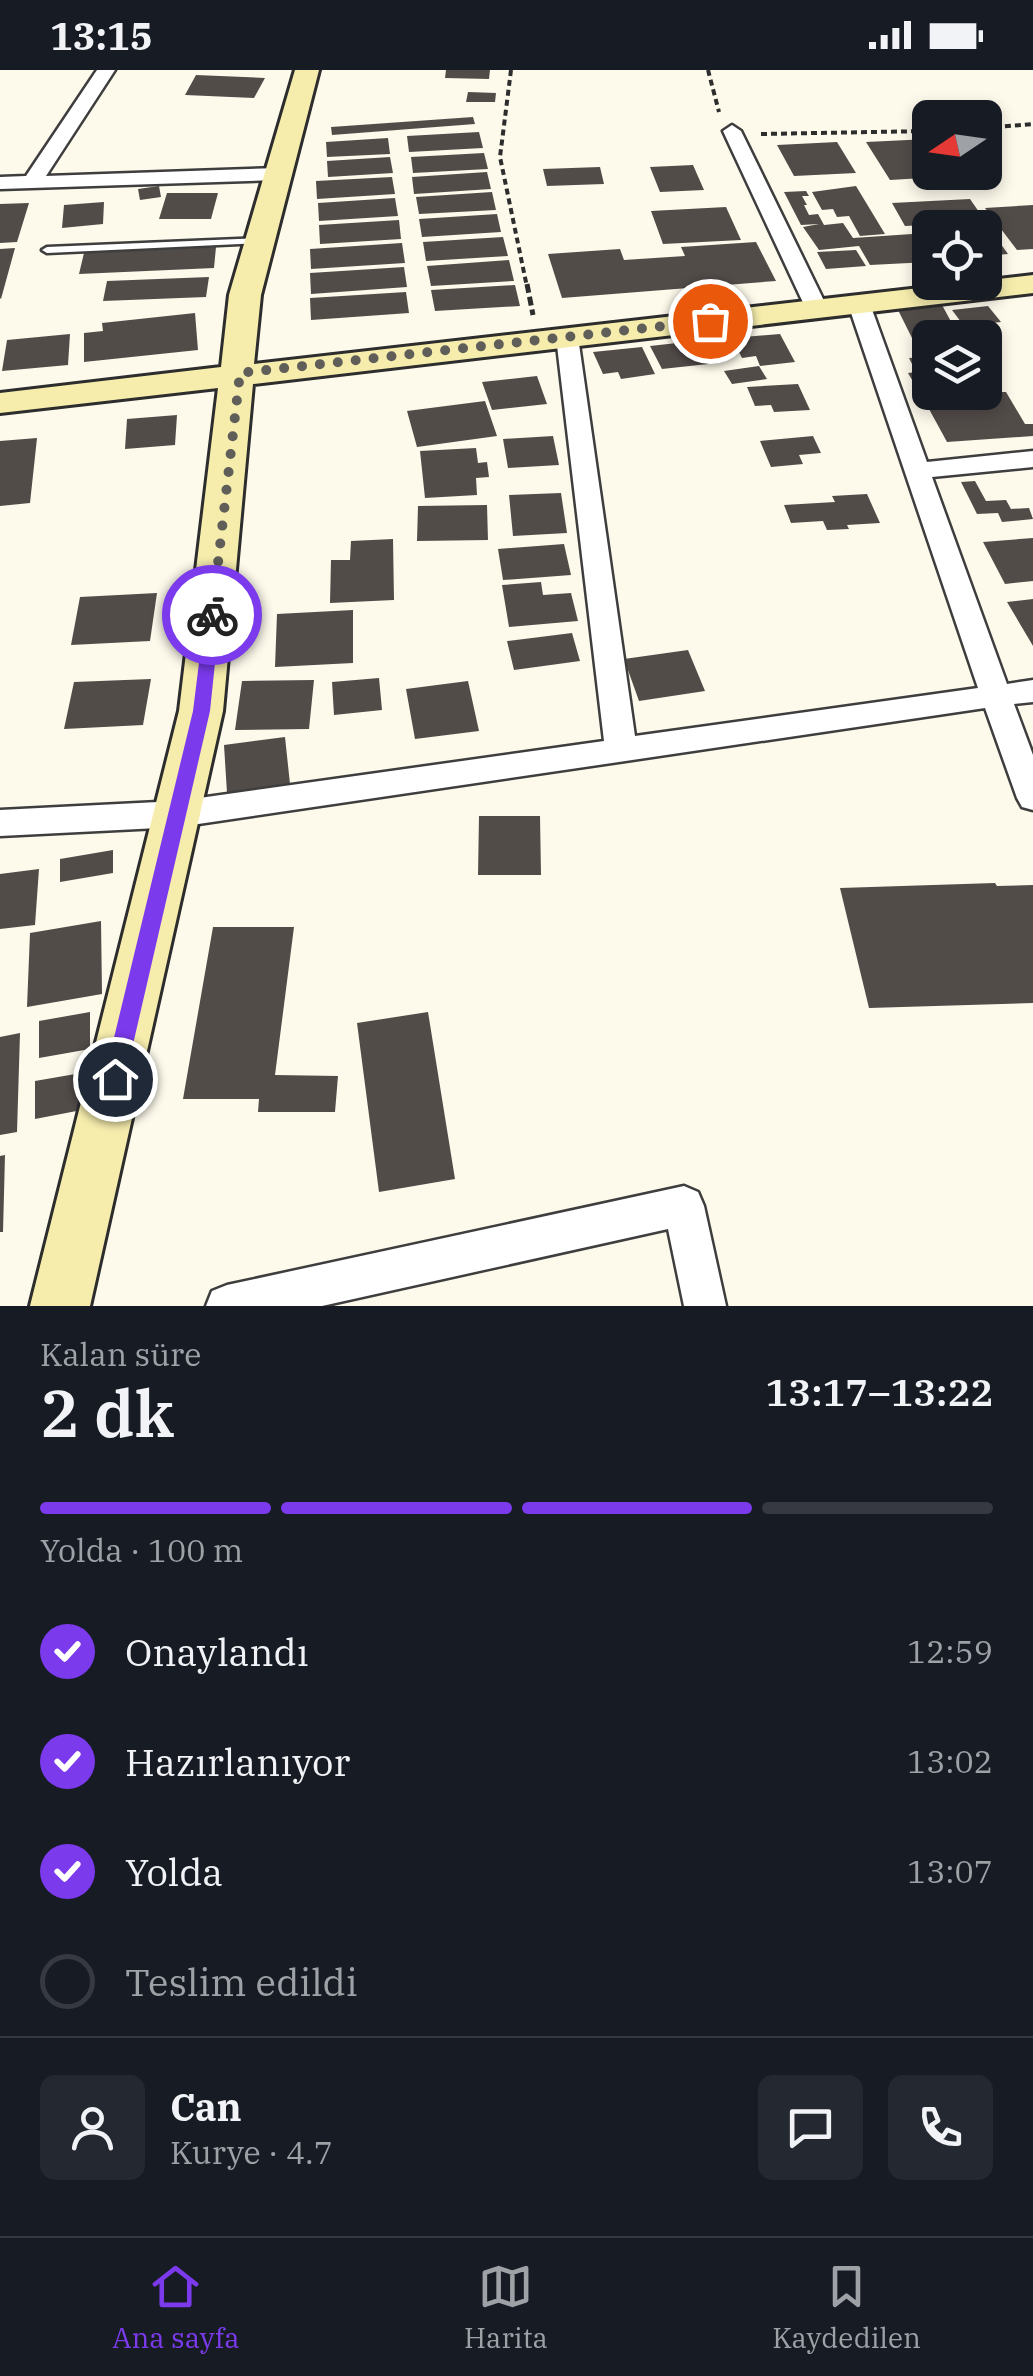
<!DOCTYPE html>
<html lang="tr">
<meta charset="utf-8">
<style>
body{margin:0;font-family:"IBM Plex Serif",serif;background:#242831;color:#f1f3f6;height:100vh;display:flex;flex-direction:column;font-size:38px;white-space:nowrap}
*{box-sizing:border-box;margin:0}
p{font-size:32px;color:#9ea1a6}
.icon{flex:none;width:55px;height:55px;fill:none;stroke:currentColor;stroke-width:2;stroke-linecap:round;stroke-linejoin:round}
.map{position:relative;height:1236px;overflow:hidden}
.drawer{display:flex;flex-direction:column;background:#171b24;flex:1}
.drawer>*{flex:none}
.needle{width:65px;rotate:257deg}
.tools{position:absolute;left:912px;top:30px;display:grid;gap:20px}
.tools a{display:grid;place-items:center;width:90px;height:90px;border-radius:15px;background:#171b24;box-shadow:0 5px 15px #0003;font-size:50px}
.pin{position:absolute;display:grid;place-items:center;width:85px;height:85px;color:#fff;margin:-42px;border:5px solid #fff;border-radius:50%;box-shadow:0 2px 10px #0007}
.courier{position:absolute;display:grid;place-items:center;width:100px;height:100px;margin:-50px;border:8px solid #7c3aed;border-radius:50%;background:#fff;color:#222;box-shadow:0 2px 12px #0007}
.head em{font-style:normal;font-weight:600}
.head div{display:flex;flex-direction:column-reverse}
.head{display:flex;align-items:center;justify-content:space-between;height:170px;padding:0 40px}
h1{font-size:65px;font-weight:600;line-height:75px}
.bar{display:grid;grid-template-columns:repeat(4,1fr);gap:15px 10px;align-content:center;height:120px;padding:0 40px}
.bar i{height:12px;border-radius:8px;background:#363941}
.bar .selected{background:#7c3aed}
.bar p{grid-column:span 4}
.line{display:flex;align-items:center;gap:25px;padding:0 40px;border-top:2px solid #363941}
.line div{flex:1}
.round{display:grid;place-items:center;flex:none;width:105px;height:105px;border-radius:15px;background:#242831}
ol{padding:0 40px;list-style:none}
li{display:flex;align-items:center;gap:30px;height:110px}
li p{margin-inline-start:auto}
li .icon{padding:10px;border-radius:50%;background:#7c3aed;color:#fff;stroke-width:4}
li:last-child{color:#9ea1a6}
li i{width:55px;height:55px;border:5px solid #363941;border-radius:50%}
.status{display:flex;justify-content:space-between;align-items:center;height:70px;padding:0 50px;background:#171b24;direction:ltr}
.status svg{height:28px;fill:currentColor}
.tabs{display:flex;justify-content:space-around;align-items:center;height:140px;border-top:2px solid #363941;background:#171b24;font-size:28px;color:#9ea1a6}
.tabs a{display:grid;justify-items:center;gap:5px}
.tabs .selected{color:#7c3aed}
.map>svg:first-child{display:block}
.building{fill:#524c49}
.lines{fill:none;stroke-linecap:round;stroke-linejoin:round}
.lane-casing{stroke:#3e3e3e;stroke-width:5}
.street-casing{stroke:#3e3e3e;stroke-width:5}
.secondary-casing{stroke:#2d2d2d;stroke-width:6}
.path-far1{stroke:#2d2d2d;stroke-width:4;stroke-dasharray:6 4;stroke-linecap:butt}
.path{stroke:#2d2d2d;stroke-width:5;stroke-dasharray:9 4;stroke-linecap:butt}
.lane{fill:#fff;fill-rule:evenodd}
.street{fill:#fff;fill-rule:evenodd}
.secondary{fill:#f6edad;fill-rule:evenodd}
.route{fill:#7c3aed}
.done{stroke:#605e59;stroke-width:10;stroke-dasharray:0 18}
</style>
<div class="status"><b>13:15</b><svg viewBox="0 0 49 12"><path d="M0 12V9h3v3zM5 12V6h3v6zM10 12V3h3v9zM15 12V0h3v12zM26 1h20v11H26zM47 4h2v5h-2z"/></svg></div>
<div class="map">
<svg width="1033" height="1236" viewBox="0 0 1033 1236">
<rect width="100%" height="100%" fill="#fdf9eb"/>
<!-- building -->
<path class="building" d="M446,0H490L489,9L445,8Z
M196,5L265,8L254,28L185,25Z
M468,22L496,23L495,32H466Z
M473,47L475,54L332,65L331,57Z
M479,62L483,78L409,82L407,66Z
M388,68L390,84L327,87L326,72Z
M929,69L930,102H953L956,106L890,110L866,72Z
M837,72L856,103L794,106L777,75Z
M484,83L488,99L413,103L411,87Z
M390,87L393,103L328,107L327,91Z
M693,95L704,120L660,122L650,97Z
M600,97L604,114L547,116L543,99Z
M487,102L491,119L414,124L412,107Z
M392,107L395,124L317,129L316,111Z
M159,116L161,127L140,130L138,119Z
M856,116L885,164L860,166L849,146L837,147L833,139L822,140L812,122Z
M806,121L809,126H802L807,135H804L809,145L818,144L824,155L843,153L853,168L912,164L929,192L870,195L859,176L819,180L803,157L819,154L801,155L784,122Z
M492,122L496,140L419,144L416,127Z
M167,123H218L211,149H159Z
M395,128L398,146L319,151L318,133Z
M970,129L986,152L905,156L892,133Z
M104,132L103,154L62,158L64,135Z
M29,133L17,172L0,173V134Z
M1033,135V179L1017,180L985,138Z
M726,137L741,170L663,174L651,141Z
M497,144L501,162L422,167L419,149Z
M399,150L401,169L320,174L319,155Z
M985,152L1008,184L985,186Z
M503,167L508,186L426,191L423,172Z
M756,172L776,211L562,228L548,184L620,179L624,190L685,186L681,177Z
M402,173L405,193L311,199L310,179Z
M216,177L214,198L79,204L84,183Z
M15,178L1,229L0,228V179Z
M856,180L866,196L826,199L817,182Z
M509,190L514,211L431,216L427,196Z
M404,197L407,217L311,224L310,203Z
M209,207L206,227L103,231L107,211Z
M515,215L520,236L435,241L431,220Z
M406,222L409,243L311,250L310,228Z
M942,235L960,268H930V282H919L896,236Z
M988,236L1001,252L983,254L999,274L985,276V268H973L952,240Z
M195,243L198,280L84,292V263L103,261L102,253Z
M70,264L68,295L2,301L7,270Z
M780,264L795,292L760,296L756,286L742,288L732,268Z
M695,271L708,294L662,299L650,276Z
M642,277L655,304L621,309L618,302L603,304L593,282Z
M930,287V314L915,315L908,303L916,302L909,288Z
M759,296L767,309L732,314L724,301Z
M537,306L547,334L492,340L482,312Z
M798,314L810,340L774,342L771,335L755,336L747,317Z
M944,322H1006L1025,354H1033V366L947,372L923,328L946,326Z
M485,331L497,366L417,377L407,341Z
M177,345L175,375L125,379L127,349Z
M553,366L559,395L508,398L503,369Z
M813,366L821,383L799,385L803,394L771,397L760,371Z
M37,368L30,433L0,436V371Z
M476,378L478,393L487,392L489,407L476,408L477,425L425,428L420,381Z
M975,411L986,431L1006,430L1011,439L1029,438L1033,449L1002,452L998,443L977,444L961,412Z
M561,423L567,463L513,466L509,425Z
M867,424L880,453L847,455L849,459L827,460L823,451L791,453L784,435L835,432L832,426Z
M487,435L488,470L417,471L418,436Z
M1033,468V511L1005,514L983,472Z
M393,469L394,530L330,533L331,490H350L351,471Z
M564,474L571,505L503,510L498,479Z
M541,512L543,525L571,523L578,551L509,557L502,515Z
M157,523L150,571L71,575L80,527Z
M1033,529V576L1007,532Z
M353,540V593L275,597L277,544Z
M572,563L580,591L514,600L507,571Z
M688,580L705,621L639,631L624,589Z
M379,608L382,640L334,645L332,612Z
M151,609L143,655L64,659L74,612Z
M314,610L309,659L235,660L242,611Z
M468,611L479,661L415,669L406,619Z
M285,667L290,714L227,723L224,675Z
M479,746H540L541,805H478Z
M113,780V803L60,812V789Z
M39,799L35,855L0,859V804Z
M995,813L997,816L1033,815V933L869,938L840,818Z
M101,851L102,924L27,937L30,863Z
M213,857H294L275,1005L338,1006L335,1042H258L259,1029H183Z
M90,942V979L39,988V951Z
M428,942L455,1109L379,1122L357,953Z
M20,963L17,1062L0,1065V967Z
M87,1002V1039L35,1049V1011Z
M5,1085L3,1162H0V1086Z"/>
<g class="lines">
<defs>
<path id="lane" d="M260,168L264,169V173L47,183L42,180L47,177Z"/>
<path id="street" d="M97,0H115L46,106L279,98L289,104L279,110L0,119V107L26,106Z
M732,55L741,61L828,239L825,244H809L806,239L723,61Z
M859,227L870,234L927,392L1033,381V397L932,407L1007,614L1033,610V632L1014,634L1033,685V740L1022,737L1017,728L985,638L178,757L0,766V740L178,731L604,671L556,267L567,260L578,267L635,666L978,618L848,234Z
M684,1116L698,1122L704,1136L726,1236H684L668,1159L322,1236H206L212,1221L227,1215Z"/>
<path id="secondary" d="M295,0H319L261,225L254,294L1033,205V223L253,314L223,641L90,1236H30L179,641L218,318L0,343V323L221,297L229,225Z"/>
</defs>
<!-- lane casing -->
<use href="#lane" class="lane-casing"/>
<!-- street casing -->
<use href="#street" class="street-casing"/>
<!-- secondary casing -->
<use href="#secondary" class="secondary-casing"/>
<!-- path-far1 -->
<path class="path-far1" d="M511,0L500,87L527,217
M708,0L719,42
M985,58L1033,54
M761,64L930,61"/>
<!-- path -->
<path class="path" d="M527,214L533,245"/>
<!-- lane -->
<use href="#lane" class="lane"/>
<!-- street -->
<use href="#street" class="street"/>
<!-- secondary -->
<use href="#secondary" class="secondary"/>
</g>
<!-- route -->
<path class="route" d="M212,540L220,545L210,641L125,1009L115,1018L104,1009L193,641L205,545Z"/>
<g class="lines">
<!-- done -->
<path class="done" d="M212,545L240,303L710,251"/>
</g>
</svg>
<div class="tools">
<a><svg class="needle" viewBox="-14 -14 28 28"><path d="M0-13l5 13h-10z" fill="#e53935"/><path d="M0 13l5-13h-10z" fill="#9ea1a6"/></svg></a>
<a><svg class="icon" aria-label="locate" viewBox="0 0 24 24"><circle cx="12" cy="12" r="6"/><path d="M12 2v4M12 18v4M2 12h4M18 12h4"/></svg></a>
<a><svg class="icon" aria-label="layers" viewBox="0 0 24 24"><path d="M12 4l9 5-9 5-9-5zM3 14l9 5 9-5"/></svg></a>
</div>
<div class="pin" style="left:710px;top:251px;background:#ea580c"><svg class="icon" aria-label="bag" viewBox="0 0 24 24"><path d="M5 8h14l-1 12H6zM9 8a3 3 0 0 1 6 0"/></svg></div>
<div class="pin" style="left:115px;top:1009px;background:#1f2937"><svg class="icon" aria-label="home" viewBox="0 0 24 24"><path d="M3 11l9-7 9 7M6 9v11h12V9"/></svg></div>
<div class="courier" style="left:212px;top:545px"><svg class="icon" aria-label="bike" viewBox="0 0 24 24"><circle cx="6" cy="16" r="4"/><circle cx="18" cy="16" r="4"/><path d="M6 16l4-8h5l3 8M10 8l3 8H6M13 5h3"/></svg></div>
</div>
<section class="drawer">
<div class="head"><div><h1>2 dk</h1><p>Kalan süre</p></div><em>13:17–13:22</em></div>
<div class="bar"><i class="selected"></i><i class="selected"></i><i class="selected"></i><i></i><p>Yolda · 100 m</p></div>
<ol>
<li><svg class="icon" aria-label="check" viewBox="0 0 24 24"><path d="M5 12l5 5 9-10"/></svg>Onaylandı<p>12:59</p></li>
<li><svg class="icon" aria-label="check" viewBox="0 0 24 24"><path d="M5 12l5 5 9-10"/></svg>Hazırlanıyor<p>13:02</p></li>
<li><svg class="icon" aria-label="check" viewBox="0 0 24 24"><path d="M5 12l5 5 9-10"/></svg>Yolda<p>13:07</p></li>
<li><i></i>Teslim edildi</li>
</ol>
<div class="line" style="height:180px"><a class="round"><svg class="icon" aria-label="person" viewBox="0 0 24 24"><circle cx="12" cy="8" r="4"/><path d="M4 21q1-7 8-7t8 7"/></svg></a><div><b>Can</b><p>Kurye · 4.7</p></div><a class="round"><svg class="icon" aria-label="chat" viewBox="0 0 24 24"><path d="M4 5h16v11H9l-5 4z"/></svg></a><a class="round"><svg class="icon" aria-label="phone" viewBox="0 0 24 24"><path d="M5 4h4l2 5-3 2q2 4 5 5l2-3 5 2v4C11 20 4 13 5 4z"/></svg></a></div>
</section>
<nav class="tabs">
<a class="selected"><svg class="icon" aria-label="home" viewBox="0 0 24 24"><path d="M3 11l9-7 9 7M6 9v11h12V9"/></svg>Ana sayfa</a>
<a><svg class="icon" aria-label="map" viewBox="0 0 24 24"><path d="M3 6l6-2 6 2 6-2v14l-6 2-6-2-6 2zM9 4v14M15 6v14"/></svg>Harita</a>
<a><svg class="icon" aria-label="saved" viewBox="0 0 24 24"><path d="M7 4h10v16l-5-4-5 4z"/></svg>Kaydedilen</a>
</nav>
